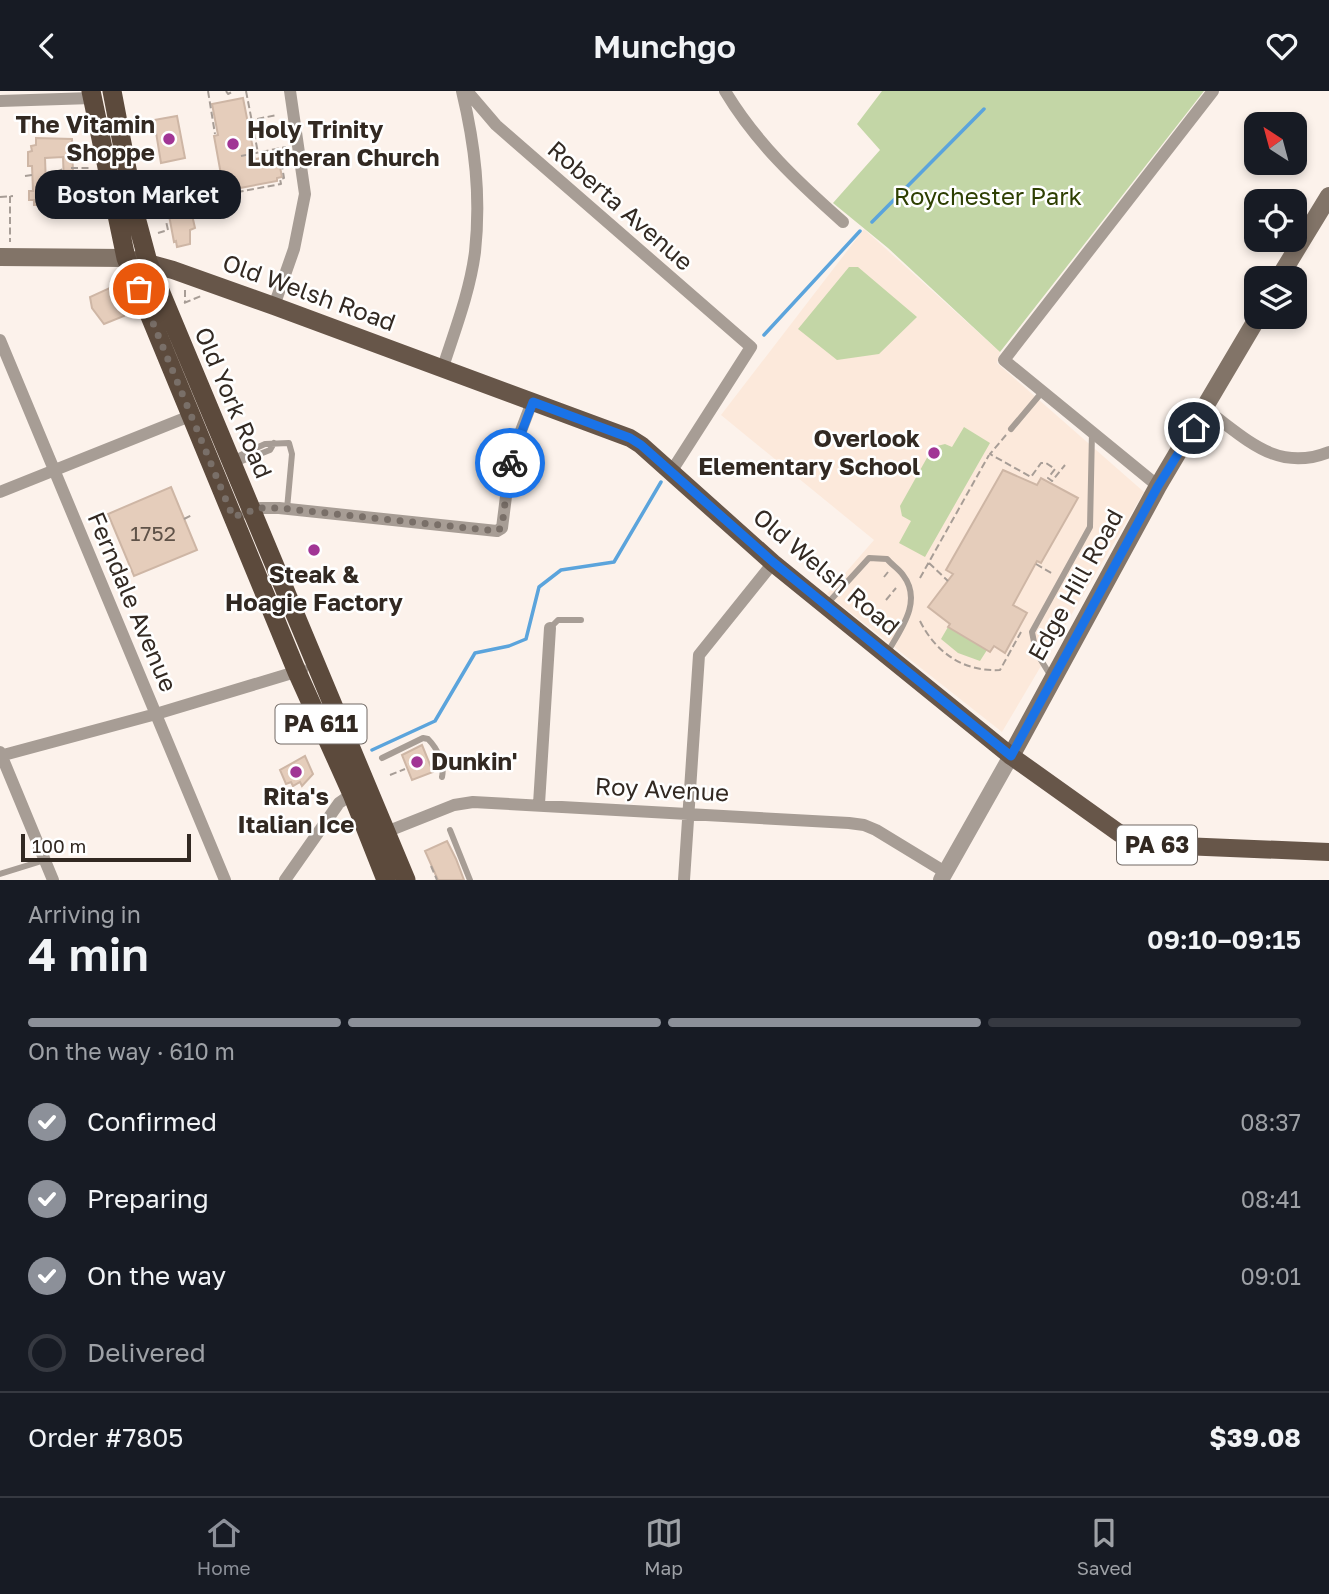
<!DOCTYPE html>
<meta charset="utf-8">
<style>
body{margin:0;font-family:"Golos Text",sans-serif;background:#242831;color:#f1f3f6;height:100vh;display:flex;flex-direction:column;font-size:26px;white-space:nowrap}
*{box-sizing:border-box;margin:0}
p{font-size:23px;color:#9ea1a6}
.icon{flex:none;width:38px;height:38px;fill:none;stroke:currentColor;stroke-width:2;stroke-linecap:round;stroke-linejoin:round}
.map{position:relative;height:789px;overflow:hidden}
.panel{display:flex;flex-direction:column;background:#171b24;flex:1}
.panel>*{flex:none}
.needle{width:46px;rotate:324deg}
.fabs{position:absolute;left:1244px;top:21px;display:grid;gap:14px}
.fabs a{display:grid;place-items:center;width:63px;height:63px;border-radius:14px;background:#171b24;box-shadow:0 4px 10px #0003;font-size:35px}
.scale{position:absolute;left:21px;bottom:18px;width:170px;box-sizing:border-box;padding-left:7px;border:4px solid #322922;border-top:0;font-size:19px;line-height:24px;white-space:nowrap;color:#322922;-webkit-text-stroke:5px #fff;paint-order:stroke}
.pin{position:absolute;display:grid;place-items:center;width:60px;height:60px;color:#fff;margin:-30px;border:4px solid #fff;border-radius:50%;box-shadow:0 2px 7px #0007}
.courier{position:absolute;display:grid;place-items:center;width:70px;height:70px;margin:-35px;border:5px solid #1a73e8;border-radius:50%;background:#fff;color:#222;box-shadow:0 2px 9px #0007}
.bubble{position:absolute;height:49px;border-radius:21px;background:#171b24;box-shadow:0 4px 10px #0003;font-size:23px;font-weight:600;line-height:49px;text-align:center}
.summary em{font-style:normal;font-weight:600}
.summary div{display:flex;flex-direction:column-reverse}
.summary{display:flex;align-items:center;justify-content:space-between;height:119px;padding:0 28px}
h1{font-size:46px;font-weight:600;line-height:52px}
.bar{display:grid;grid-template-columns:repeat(4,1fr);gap:10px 7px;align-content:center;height:84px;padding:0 28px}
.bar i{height:9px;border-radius:5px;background:#363941}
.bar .current{background:#8c9099}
.bar p{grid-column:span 4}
.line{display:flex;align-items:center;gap:18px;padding:0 28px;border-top:2px solid #363941}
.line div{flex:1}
ol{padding:0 28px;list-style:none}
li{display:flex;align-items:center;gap:21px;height:77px}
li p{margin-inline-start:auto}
li .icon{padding:7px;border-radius:50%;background:#8c9099;color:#fff;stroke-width:4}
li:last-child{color:#9ea1a6}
li i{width:38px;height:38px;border:4px solid #363941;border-radius:50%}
header{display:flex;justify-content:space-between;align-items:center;height:91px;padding:0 28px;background:#171b24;font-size:32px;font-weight:600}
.menu{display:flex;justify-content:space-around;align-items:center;height:98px;border-top:2px solid #363941;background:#171b24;font-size:19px;color:#9ea1a6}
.menu a{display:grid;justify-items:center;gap:4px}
.menu .current{color:#8c9099}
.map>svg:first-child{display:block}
.built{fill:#fce9db}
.green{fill:#c3d6a6}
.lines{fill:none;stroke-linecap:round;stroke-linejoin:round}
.stream{stroke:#5ba4dc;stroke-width:3.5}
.building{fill:#e5cdbb;stroke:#ceb6a5;stroke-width:2;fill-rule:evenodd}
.path{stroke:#a79d96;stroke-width:2;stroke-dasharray:7 3.5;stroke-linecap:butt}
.service{stroke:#a79d95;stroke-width:6}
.minor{stroke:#a79d95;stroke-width:12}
.tertiary{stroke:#a79d95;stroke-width:16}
.secondary{stroke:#827468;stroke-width:18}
.primary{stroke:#675649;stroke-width:18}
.trunk{stroke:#5c4a3c;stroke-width:19}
.done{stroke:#796f68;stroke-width:7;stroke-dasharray:0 12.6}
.route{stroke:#1a73e8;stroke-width:9}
.poi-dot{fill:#a13595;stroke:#fff;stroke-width:2.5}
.labels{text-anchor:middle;stroke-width:5;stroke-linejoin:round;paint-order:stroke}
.number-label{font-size:21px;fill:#5f5248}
.shield{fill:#fff;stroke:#706964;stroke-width:2}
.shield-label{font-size:23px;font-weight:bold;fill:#322922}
.poi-label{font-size:24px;font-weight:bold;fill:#322922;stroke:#fff;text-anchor:end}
.park-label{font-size:24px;fill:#2e3f02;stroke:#fff}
.street-label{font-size:24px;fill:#322922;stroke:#fff}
</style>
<header><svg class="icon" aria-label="back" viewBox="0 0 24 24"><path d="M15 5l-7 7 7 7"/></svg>Munchgo<svg class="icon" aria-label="heart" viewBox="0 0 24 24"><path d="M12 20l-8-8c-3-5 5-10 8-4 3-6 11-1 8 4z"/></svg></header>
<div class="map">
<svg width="1329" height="789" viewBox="0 0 1329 789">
<rect width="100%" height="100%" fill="#fcf2eb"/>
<!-- built -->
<path class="built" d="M864,138L1000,261L997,272L1144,401L1002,641L827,503L874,449L721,324Z"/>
<!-- green -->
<path class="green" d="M882,0H1204L1000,261L888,157L833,112L880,59L857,33Z
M849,176H858L917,226L879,263L837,269L798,238Z
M964,336L990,352L925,466L899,452L911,430L902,425L900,415L933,356L945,353L952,356Z
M948,536L987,559L980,570L958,562L941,548Z"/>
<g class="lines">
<!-- stream -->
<path class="stream" d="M872,131L984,18
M764,244L860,140
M372,659L435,630L475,562L509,555L526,548L539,496L561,479L614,471L661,391"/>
</g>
<!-- building -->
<path class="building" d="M243,7L255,68L273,65L274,67L278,66L282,86L277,87V90L224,100L214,45L218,44L212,13Z
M177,25L185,67L161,72L154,29Z
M36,47L72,48L73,84H77L78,94H84V110L78,111L79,115H69V113L34,114V109H29V100H33L32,75H28V61L32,60L31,55L36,54ZM63,66L64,93L46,94L45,67Z
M185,116L187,125L192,124L195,137L190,139V153L177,156L176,150L174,151L168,119Z
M114,195L124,225L104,233L92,217L90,206Z
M1003,379L1037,394L1041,387L1078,407L1041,472L1037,470L1013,514L1027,522L1005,562L994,555L990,561L948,536L950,533L928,516L953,483L946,479Z
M171,396L197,459L134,485L108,423Z
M422,654L433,681L412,689L402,664Z
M305,665L313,683L302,695L300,691L293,695L291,691L286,693L280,679Z
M447,750L456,768L464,789H438L425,760Z"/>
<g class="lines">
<!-- path -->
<path class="path" d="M208,0L215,43
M226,0L228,3L234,0
M246,0L258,62
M247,30L277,24
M241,65L286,56
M280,76L290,74
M71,77H89
M25,85L32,84
M46,85L63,78
M10,105V151
M216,105L281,93L280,88L284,87L282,75
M0,106L13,105
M158,142L168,139L166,130
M185,199V211
M184,212L201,205
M1006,344L990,363L1031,386L1041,372H1046L1055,378L1048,387L1052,390L1065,374
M184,428L192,424
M929,472L948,490
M1036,473L1053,483
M884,486L888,481
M920,487L989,364
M886,509L896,497
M920,530C936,562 964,581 1000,579L1021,541
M390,684L405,678
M431,775L437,789"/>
<!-- service -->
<path class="service" d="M1011,338L1043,300
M232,368L265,353L289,352L292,363L287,418
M234,373L270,359L274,352
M827,513L869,467L887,468C892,474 899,478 903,484C923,510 901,538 887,562
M550,537L558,529H581
M1052,587L1036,561L1032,541L1090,436L1092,341
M382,667L423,647L428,648C437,657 445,673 442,686
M450,739L470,789
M0,783L45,769"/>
<!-- minor -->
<path class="minor" d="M467,0L496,34L751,256L671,381
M725,0C756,52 798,91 843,131
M0,10L92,7
M274,215L294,158L305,103L290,0
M0,249L225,789
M443,276C455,239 470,200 475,161C481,105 475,54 462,0
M1205,318C1246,347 1276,382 1329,361
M1158,395L1004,269L1213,0
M0,401L190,325
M247,422L260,417H279L497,440L502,437L511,366L532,311
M0,661L53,789
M0,665L156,623L302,579
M539,713L550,537
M381,743L454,714L473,711L849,732L864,734L876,739L945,781
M285,789L339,712L352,703
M684,789L699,564L773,472"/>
<!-- tertiary -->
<path class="tertiary" d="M941,789L1011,665"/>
<!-- secondary -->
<path class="secondary" d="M0,166L126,167
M1279,187L1329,105
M1011,665L1158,395L1258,226"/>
<!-- primary -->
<path class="primary" d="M137,169L173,179L274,215L630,347L641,354L773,472L1011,665L1119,742L1132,748L1158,754L1329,761"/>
<!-- trunk -->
<path class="trunk" d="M91,0L126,167L297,581L352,703L386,789
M112,0L137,130L148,171L406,789"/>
</g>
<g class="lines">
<!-- done -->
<path class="done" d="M139,198L233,426L260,417H279L497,440L502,436L510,372"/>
<!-- route -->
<path class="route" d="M510,372L533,311L630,347L641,354L773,471L1011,665L1158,395L1194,337"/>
</g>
<!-- markers -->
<g class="poi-dot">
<circle cx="169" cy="48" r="7"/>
<circle cx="233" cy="53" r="7"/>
<circle cx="934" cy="362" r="7"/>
<circle cx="314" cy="459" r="7"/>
<circle cx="417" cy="671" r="7"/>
<circle cx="296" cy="681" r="7"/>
</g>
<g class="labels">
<!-- number labels -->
<g class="number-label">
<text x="153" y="450">1752</text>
</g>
<!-- shield labels -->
<g class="shield">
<rect x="275.5" y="613.5" width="91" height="39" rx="5"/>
<rect x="1117" y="734.5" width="80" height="39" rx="5"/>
</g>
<g class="shield-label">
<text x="321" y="641">PA 611</text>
<text x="1157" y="762">PA 63</text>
</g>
<!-- poi labels -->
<g class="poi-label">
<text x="155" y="42">The Vitamin<tspan x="155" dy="28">Shoppe</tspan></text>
<text x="247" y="47" text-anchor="start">Holy Trinity<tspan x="247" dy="28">Lutheran Church</tspan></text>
<text x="920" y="356">Overlook<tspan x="920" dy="28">Elementary School</tspan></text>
<text x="314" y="492" text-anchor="middle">Steak &amp;<tspan x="314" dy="28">Hoagie Factory</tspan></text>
<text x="431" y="679" text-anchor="start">Dunkin'</text>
<text x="296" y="714" text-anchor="middle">Rita's<tspan x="296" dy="28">Italian Ice</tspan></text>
</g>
<!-- park labels -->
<g class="park-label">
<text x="988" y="114">Roychester Park</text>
</g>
<!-- street labels -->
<g class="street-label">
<text transform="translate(620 115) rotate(41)" y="8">Roberta Avenue</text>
<text transform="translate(309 202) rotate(20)" y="8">Old Welsh Road</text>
<text transform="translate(233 312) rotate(67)" y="8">Old York Road</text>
<text transform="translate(826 481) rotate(40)" y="8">Old Welsh Road</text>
<text transform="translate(1076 494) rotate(-61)" y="8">Edge Hill Road</text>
<text transform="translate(132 511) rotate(67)" y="8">Ferndale Avenue</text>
<text transform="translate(662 699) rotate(3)" y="8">Roy Avenue</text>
</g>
</g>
</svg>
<div class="fabs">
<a><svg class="needle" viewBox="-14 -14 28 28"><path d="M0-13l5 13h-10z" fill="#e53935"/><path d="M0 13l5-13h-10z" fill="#9ea1a6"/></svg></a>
<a><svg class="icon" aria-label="locate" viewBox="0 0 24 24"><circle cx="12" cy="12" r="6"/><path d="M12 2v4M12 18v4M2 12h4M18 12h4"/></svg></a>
<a><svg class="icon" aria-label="layers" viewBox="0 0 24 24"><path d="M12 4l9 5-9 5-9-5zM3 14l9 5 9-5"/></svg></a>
</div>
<div class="scale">100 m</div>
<div class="pin" style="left:139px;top:198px;background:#ea580c"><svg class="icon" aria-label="bag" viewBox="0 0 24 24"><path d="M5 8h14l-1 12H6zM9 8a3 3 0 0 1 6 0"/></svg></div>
<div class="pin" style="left:1194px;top:337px;background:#1f2937"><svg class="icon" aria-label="home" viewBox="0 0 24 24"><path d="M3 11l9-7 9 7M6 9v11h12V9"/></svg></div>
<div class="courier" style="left:510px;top:372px"><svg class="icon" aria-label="bike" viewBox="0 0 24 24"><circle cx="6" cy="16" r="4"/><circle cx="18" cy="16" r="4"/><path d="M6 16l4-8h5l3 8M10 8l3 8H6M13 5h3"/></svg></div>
<div class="bubble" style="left:35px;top:79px;width:206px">Boston Market</div>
</div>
<section class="panel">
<div class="summary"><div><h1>4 min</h1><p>Arriving in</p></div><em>09:10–09:15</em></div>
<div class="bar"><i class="current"></i><i class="current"></i><i class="current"></i><i></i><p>On the way · 610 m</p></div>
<ol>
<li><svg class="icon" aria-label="check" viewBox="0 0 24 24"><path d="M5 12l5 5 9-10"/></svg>Confirmed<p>08:37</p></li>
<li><svg class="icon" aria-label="check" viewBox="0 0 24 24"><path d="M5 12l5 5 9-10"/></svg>Preparing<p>08:41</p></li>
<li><svg class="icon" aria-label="check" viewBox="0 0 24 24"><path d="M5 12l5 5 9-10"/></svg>On the way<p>09:01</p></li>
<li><i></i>Delivered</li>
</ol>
<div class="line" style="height:91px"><div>Order #7805</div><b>$39.08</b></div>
</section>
<nav class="menu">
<a class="current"><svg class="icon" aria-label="home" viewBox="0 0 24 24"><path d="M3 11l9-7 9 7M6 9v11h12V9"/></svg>Home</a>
<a><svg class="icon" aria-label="map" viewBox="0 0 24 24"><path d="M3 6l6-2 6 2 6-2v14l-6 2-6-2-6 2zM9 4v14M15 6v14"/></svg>Map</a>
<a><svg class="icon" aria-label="saved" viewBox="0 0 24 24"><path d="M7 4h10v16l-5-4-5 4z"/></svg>Saved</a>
</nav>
